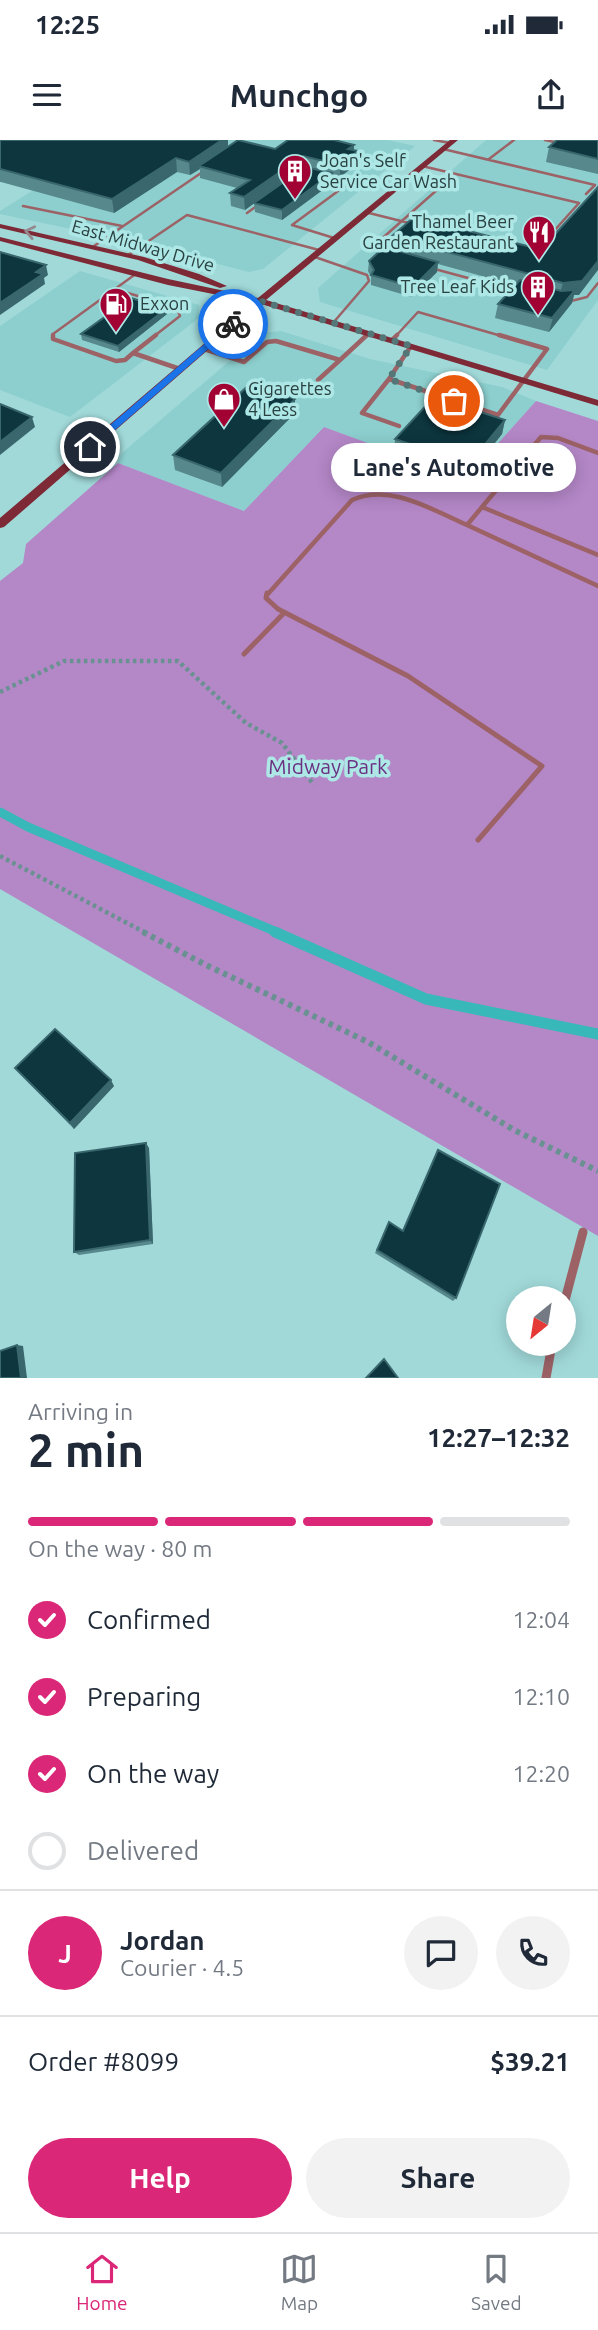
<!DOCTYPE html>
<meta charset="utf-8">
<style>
body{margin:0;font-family:Ubuntu,sans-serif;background:#f2f2f3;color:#1f2937;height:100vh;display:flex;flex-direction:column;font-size:26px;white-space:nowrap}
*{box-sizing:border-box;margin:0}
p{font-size:23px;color:#747a83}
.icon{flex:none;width:38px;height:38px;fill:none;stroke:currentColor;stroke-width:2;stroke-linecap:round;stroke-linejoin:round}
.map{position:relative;height:1238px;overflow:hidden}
.panel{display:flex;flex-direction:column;background:#fff;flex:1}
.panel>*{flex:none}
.needle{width:46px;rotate:210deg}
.controls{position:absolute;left:506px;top:1146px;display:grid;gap:14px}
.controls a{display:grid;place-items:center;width:70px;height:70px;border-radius:50%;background:#fff;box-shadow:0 4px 18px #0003;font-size:35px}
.pin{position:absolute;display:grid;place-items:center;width:60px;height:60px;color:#fff;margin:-30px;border:4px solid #fff;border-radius:50%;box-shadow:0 2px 7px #0007}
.courier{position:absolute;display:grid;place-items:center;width:70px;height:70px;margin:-35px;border:5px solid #1a73e8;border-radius:50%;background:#fff;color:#222;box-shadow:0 2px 9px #0007}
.bubble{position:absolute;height:49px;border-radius:24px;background:#fff;box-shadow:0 4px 18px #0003;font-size:23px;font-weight:700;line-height:49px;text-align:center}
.summary em{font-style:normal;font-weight:700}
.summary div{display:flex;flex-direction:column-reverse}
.summary{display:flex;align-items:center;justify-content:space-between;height:119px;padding:0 28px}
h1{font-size:46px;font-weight:700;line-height:52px}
.bar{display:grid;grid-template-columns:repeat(4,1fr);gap:10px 7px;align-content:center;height:84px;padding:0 28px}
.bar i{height:9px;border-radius:5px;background:#e0e1e3}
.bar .active{background:#db2777}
.bar p{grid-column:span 4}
.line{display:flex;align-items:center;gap:18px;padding:0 28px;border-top:2px solid #e0e1e3}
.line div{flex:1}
.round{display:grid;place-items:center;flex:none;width:74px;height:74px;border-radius:37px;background:#f2f2f3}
ol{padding:0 28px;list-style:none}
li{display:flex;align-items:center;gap:21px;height:77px}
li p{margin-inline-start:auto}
li .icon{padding:7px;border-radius:50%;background:#db2777;color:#fff;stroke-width:4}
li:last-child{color:#747a83}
li i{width:38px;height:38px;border:4px solid #e0e1e3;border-radius:50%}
.cta{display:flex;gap:14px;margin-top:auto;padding:14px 28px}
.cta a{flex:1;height:80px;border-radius:42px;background:#db2777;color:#fff;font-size:28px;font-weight:700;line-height:80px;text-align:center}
.cta a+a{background:#f2f2f3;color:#1f2937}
.status{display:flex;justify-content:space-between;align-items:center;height:49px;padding:0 35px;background:#fff;direction:ltr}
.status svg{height:19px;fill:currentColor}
header{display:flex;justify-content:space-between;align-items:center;height:91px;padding:0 28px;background:#fff;font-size:32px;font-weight:700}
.tabs{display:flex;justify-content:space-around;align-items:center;height:98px;border-top:2px solid #e0e1e3;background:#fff;font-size:19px;color:#747a83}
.tabs a{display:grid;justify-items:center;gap:4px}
.tabs .active{color:#db2777}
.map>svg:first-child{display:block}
.built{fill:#8ccfce}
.green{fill:#b487c7}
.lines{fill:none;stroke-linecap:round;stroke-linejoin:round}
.stream-far1{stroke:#38b8b9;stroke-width:9}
.stream{stroke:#38b8b9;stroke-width:11}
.path-far1{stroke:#699191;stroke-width:4.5;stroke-dasharray:3.5 3.5;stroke-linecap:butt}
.path{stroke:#699191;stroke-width:6;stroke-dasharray:4.5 4.5;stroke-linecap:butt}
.lane-far2{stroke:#9c6266;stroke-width:2.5}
.lane-far1{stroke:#9c6266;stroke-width:4.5}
.lane{stroke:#9c6266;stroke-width:5}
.street{stroke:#9c6266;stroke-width:9}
.secondary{fill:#7d2a36;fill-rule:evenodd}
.wall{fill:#57888c}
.shaded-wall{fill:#39676d}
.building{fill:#0d363f;stroke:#39676d;stroke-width:2}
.oneway{stroke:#95888e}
.route{fill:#1a73e8}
.done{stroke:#547676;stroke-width:7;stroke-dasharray:0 12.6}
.labels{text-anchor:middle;stroke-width:7;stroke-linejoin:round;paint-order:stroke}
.far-poi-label{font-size:18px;fill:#2a4141;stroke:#ade7e6;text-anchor:start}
.far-street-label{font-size:18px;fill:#2a4141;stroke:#ade7e6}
.park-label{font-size:21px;fill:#6b3282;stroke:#ade7e6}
</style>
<div class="status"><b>12:25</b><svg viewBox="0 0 49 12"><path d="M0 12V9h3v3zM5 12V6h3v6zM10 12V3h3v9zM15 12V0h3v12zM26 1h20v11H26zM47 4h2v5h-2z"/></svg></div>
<header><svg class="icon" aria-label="menu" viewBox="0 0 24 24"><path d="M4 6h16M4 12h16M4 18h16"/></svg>Munchgo<svg class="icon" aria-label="share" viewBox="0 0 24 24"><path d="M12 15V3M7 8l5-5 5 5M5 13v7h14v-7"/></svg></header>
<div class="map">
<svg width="598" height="1238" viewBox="0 0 598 1238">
<rect width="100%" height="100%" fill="#a1d9d9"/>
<!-- built -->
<path class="built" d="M113,0H387L415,6L263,129L249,132L128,101L0,74V71Z
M486,0H598V160L547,230L320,162L318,148Z
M80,131L199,165V178L70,277L0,250V186Z
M281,191L370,219L502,247L536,261L466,340L324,287L244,371L118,323L122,313L262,193Z"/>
<!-- green -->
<path class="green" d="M536,261L598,281V1096L0,749V441L23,423L26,404L118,323L244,371L324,287L466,339Z"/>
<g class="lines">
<!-- stream-far1 -->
<path class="stream-far1" d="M0,672L28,687L279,793"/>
<!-- stream -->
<path class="stream" d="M275,792L426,859L598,894"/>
<!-- path-far1 -->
<path class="path-far1" d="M0,552L64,521H178L246,583L282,603L314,645
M0,716L146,793"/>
<!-- path -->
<path class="path" d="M143,792L206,825L368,902L514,990L598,1031"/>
<!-- lane-far2 -->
<path class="lane-far2" d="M434,0L450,3
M545,0L559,3
M443,9L595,45L586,54
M489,19L514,0
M422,26L579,63L537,110
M327,37L349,43L292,85L334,98
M23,66L122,86
M365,72L413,84
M247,73L258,65
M94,106L204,31
M128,115L187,75L319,110
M385,115L376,109L378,102L455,34
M312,116L367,135L369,141L333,183
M431,128L516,151
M137,133L115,149L177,168L180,176L153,197
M567,162L587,157L598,143
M53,197V194L115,149
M365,197L369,193
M395,197L418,172L505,197"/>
<!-- lane-far1 -->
<path class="lane-far1" d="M53,195V199L116,221L125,220L133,213
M156,195L133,213L180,229
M392,200L397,195
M411,206L389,239L498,275L547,209L499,195
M204,209L244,222L267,202L276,201L340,220L367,195
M389,239L362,273L399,286
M318,240L340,220
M598,313L558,298L541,297L482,367L598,415
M467,385L598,446
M267,455L352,360C391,343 432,370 467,385L482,367"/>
<!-- lane -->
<path class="lane" d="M267,453L266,458L278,469L408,536L542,626L478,700
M244,514L284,473"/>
<!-- street -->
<path class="street" d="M564,1164L583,1092
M546,1238L552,1204"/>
<!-- secondary -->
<path class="secondary" d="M450,0H458L266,160L598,260V266L261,164L4,387L0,388V378L253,162L168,145L0,101V97L168,139L258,158Z
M0,84L144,117L199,134L227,146L220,148L138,120L0,88Z"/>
</g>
<!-- wall -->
<path class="wall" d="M0,0H228V7L275,9L354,5V10L358,23L340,37L332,35V43L282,80L255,72L254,63L245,70L231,66L230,53L237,48L200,38V29L190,35L177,32L114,73L1,42H0Z
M598,0V34L546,22L549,7Z
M391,97L531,107L579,155H574L572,163L549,192L495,178L498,164L515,145L438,124L437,132L412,157L371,145V137L368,131L369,121L390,109Z
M167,174L119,212L82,200L81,194Z
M295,259V273L222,347L175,330L173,315Z
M505,280L502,294L466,339L394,313L395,299Z
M15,928L114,946L74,989Z
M149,1008L153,1104L79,1115L74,1112Z
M389,1082L456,1158L453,1161L375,1113Z"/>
<!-- shaded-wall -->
<path class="shaded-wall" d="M222,0H228V9L199,26L200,29L190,35L189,22Z
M354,5L353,15L358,11V23L340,37V25L348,9Z
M303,16V28L245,70L244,57Z
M176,18L177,32L114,73L112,59Z
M332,33V43L282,80V70Z
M598,121V130L579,155H574L572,163L549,192L563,143Z
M438,122L437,132L412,157L413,147Z
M46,125L48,135L44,138L45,144L0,175V163L36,132Z
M166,169L167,174L119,212L118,206Z
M295,259V273L222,347L221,333Z
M32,277L35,287L0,315V302Z
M505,280L502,294L466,339L469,324Z
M111,940L114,946L74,989L70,983Z
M146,1003L149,1008L153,1104L150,1100Z
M17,1205L23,1206L27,1238H21Z"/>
<!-- building -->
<path class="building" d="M0,0H222L189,22L176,18L112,59L0,29Z
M238,0L275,9L288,0H334L354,5L348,9L358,11L340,25L303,16L244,57L230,53L250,40L199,26Z
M557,0H598V19L549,7Z
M305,27L332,33L282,70L254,63Z
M598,47V121L582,141L563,143L391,97L414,77L531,107L546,104Z
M384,107L438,122L413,147L371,135L374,130L369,121Z
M0,112L46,125L36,132L43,134L0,163Z
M520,140L561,151L575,150L552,178L498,164Z
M131,158L166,169L118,206L81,194Z
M250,244L295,259L221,333L173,315Z
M434,257L505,280L469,324L395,299Z
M0,264L32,277L0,302Z
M55,889L111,940L70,983L15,928Z
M146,1003L150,1100L74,1112L75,1013Z
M438,1010L500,1044L456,1158L377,1110L389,1082L403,1091Z
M17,1205L21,1238H0V1211Z
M384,1219L398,1238H366Z"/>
<!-- one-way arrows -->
<defs><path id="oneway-chevron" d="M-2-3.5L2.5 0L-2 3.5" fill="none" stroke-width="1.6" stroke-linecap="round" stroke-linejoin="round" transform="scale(1.75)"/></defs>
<use class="oneway" href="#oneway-chevron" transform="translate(30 92) rotate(-168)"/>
<!-- route -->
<path class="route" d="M230,182L237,184L93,309H87V305Z"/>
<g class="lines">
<!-- done -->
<path class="done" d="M233,184L260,161L411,206L389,239L454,261"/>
</g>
<!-- icons -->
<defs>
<symbol id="building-pin" viewBox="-11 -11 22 30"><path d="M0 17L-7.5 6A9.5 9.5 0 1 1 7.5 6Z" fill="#a20233" stroke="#ade7e6"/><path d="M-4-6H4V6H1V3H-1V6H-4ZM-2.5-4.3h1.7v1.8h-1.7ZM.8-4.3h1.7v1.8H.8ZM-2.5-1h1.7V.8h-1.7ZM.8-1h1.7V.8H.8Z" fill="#fff"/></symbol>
<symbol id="restaurant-pin" viewBox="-11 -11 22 30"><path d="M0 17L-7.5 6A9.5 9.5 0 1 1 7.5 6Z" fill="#a20233" stroke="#ade7e6"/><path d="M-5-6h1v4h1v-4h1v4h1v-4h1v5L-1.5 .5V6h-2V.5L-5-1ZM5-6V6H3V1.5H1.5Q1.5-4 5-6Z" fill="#fff"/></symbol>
<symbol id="fuel-pin" viewBox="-11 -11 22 30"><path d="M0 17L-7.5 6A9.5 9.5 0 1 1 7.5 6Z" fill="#a20233" stroke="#ade7e6"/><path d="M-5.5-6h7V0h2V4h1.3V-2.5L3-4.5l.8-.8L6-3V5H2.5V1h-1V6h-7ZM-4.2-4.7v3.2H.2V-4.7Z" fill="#fff"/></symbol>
<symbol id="shop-pin" viewBox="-11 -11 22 30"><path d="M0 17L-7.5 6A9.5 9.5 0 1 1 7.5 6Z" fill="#a20233" stroke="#ade7e6"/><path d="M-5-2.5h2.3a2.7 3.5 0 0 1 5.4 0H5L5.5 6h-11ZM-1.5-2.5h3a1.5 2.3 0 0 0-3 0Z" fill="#fff"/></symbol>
</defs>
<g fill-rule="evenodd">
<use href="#building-pin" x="276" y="12" width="38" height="52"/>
<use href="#restaurant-pin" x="520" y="73" width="38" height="52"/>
<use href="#building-pin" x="519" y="128" width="38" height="52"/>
<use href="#fuel-pin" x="97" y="145" width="38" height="52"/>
<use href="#shop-pin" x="205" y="240" width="38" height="52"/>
</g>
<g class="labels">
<!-- far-poi labels -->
<g class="far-poi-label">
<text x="320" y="27">Joan's Self<tspan x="320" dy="21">Service Car Wash</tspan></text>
<text x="514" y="88" text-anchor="end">Thamel Beer<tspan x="514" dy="21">Garden Restaurant</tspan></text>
<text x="514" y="153" text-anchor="end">Tree Leaf Kids</text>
<text x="140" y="170">Exxon</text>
<text x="248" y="255">Cigarettes<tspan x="248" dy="21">4 Less</tspan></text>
</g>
<!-- far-street labels -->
<g class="far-street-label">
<text transform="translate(143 106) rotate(16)" y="6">East Midway Drive</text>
</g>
<!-- park labels -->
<g class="park-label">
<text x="328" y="634">Midway Park</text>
</g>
</g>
</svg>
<div class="controls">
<a><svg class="needle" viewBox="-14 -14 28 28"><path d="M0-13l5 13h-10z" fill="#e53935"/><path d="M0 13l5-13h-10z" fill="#747a83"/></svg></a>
</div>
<div class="pin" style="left:454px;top:261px;background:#ea580c"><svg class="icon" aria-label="bag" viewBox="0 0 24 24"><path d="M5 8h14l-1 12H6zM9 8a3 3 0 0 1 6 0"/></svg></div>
<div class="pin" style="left:90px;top:307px;background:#1f2937"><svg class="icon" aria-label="home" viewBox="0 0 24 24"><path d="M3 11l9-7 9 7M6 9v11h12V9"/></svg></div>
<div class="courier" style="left:233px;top:184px"><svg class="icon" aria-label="bike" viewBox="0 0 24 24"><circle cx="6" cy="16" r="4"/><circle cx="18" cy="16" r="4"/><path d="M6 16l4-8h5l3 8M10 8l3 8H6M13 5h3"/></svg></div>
<div class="bubble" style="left:331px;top:303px;width:245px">Lane's Automotive</div>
</div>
<section class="panel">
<div class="summary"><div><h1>2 min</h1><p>Arriving in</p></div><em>12:27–12:32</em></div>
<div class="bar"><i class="active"></i><i class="active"></i><i class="active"></i><i></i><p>On the way · 80 m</p></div>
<ol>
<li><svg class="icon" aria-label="check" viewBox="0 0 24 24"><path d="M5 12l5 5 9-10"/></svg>Confirmed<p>12:04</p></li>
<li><svg class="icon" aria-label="check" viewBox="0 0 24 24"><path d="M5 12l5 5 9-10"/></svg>Preparing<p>12:10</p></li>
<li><svg class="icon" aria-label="check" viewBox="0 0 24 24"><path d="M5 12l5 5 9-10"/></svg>On the way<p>12:20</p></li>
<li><i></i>Delivered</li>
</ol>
<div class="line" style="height:126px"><b class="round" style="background:#db2777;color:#fff">J</b><div><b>Jordan</b><p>Courier · 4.5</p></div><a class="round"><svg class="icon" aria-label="chat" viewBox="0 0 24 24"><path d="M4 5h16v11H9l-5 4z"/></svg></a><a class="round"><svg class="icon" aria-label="phone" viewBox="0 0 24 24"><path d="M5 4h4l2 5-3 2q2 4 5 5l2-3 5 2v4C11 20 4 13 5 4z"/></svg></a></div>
<div class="line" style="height:91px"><div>Order #8099</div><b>$39.21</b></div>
<div class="cta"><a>Help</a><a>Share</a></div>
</section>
<nav class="tabs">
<a class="active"><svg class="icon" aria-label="home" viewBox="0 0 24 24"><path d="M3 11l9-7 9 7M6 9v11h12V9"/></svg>Home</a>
<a><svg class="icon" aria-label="map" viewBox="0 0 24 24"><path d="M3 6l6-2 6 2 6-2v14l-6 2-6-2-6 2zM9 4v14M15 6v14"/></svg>Map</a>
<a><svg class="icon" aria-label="saved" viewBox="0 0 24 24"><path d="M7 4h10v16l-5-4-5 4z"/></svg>Saved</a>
</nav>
